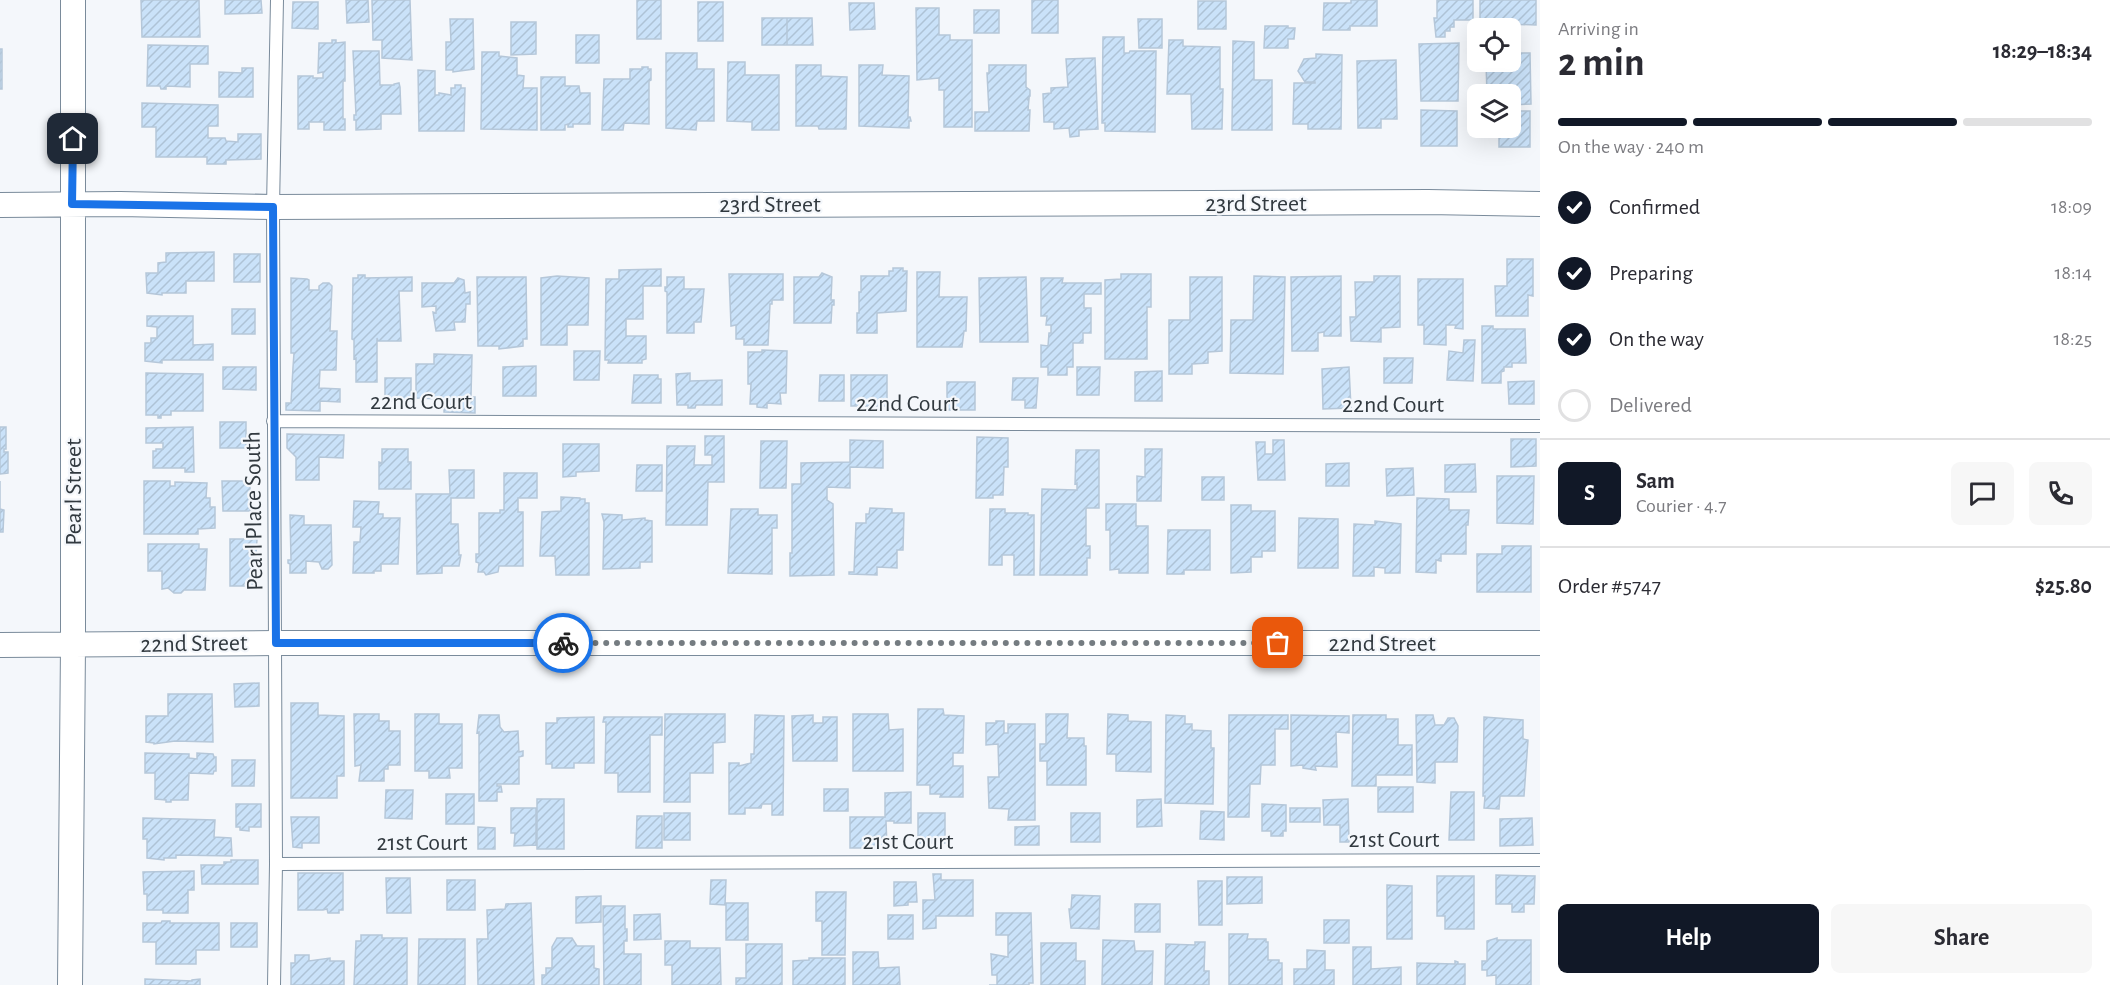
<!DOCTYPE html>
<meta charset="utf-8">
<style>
body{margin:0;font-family:"Alegreya Sans",sans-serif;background:#f7f7f7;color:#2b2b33;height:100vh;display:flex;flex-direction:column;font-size:22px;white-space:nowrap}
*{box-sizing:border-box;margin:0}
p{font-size:20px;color:#7c7c81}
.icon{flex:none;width:33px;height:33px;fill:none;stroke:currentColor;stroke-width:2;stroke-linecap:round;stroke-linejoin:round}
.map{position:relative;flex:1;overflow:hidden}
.panel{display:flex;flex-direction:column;background:#fff;width:570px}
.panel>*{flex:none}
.controls{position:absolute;left:1467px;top:18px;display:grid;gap:12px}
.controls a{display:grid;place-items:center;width:54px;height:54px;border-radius:9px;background:#fff;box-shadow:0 6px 24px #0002;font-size:30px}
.pin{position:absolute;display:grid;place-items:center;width:51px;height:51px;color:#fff;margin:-26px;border-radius:12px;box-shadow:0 3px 9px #0006}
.courier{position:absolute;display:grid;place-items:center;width:60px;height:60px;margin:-30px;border:4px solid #1a73e8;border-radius:50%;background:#fff;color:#222;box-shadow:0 2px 8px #0007}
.headline em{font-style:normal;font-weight:600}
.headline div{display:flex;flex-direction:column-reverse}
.headline{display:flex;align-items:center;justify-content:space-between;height:102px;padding:0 18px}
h1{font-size:39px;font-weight:600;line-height:45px}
.bar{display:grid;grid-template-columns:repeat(4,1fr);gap:9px 6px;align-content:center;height:72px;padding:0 18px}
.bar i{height:8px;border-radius:4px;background:#e1e1e2}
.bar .active{background:#111827}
.bar p{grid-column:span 4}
.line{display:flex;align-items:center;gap:15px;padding:0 18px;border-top:2px solid #e1e1e2}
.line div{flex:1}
.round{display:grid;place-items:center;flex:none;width:63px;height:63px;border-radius:9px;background:#f7f7f7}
ol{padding:0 18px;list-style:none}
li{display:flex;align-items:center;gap:18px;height:66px}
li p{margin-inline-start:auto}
li .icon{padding:6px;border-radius:50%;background:#111827;color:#fff;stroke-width:4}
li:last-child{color:#7c7c81}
li i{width:33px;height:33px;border:3px solid #e1e1e2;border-radius:50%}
.cta{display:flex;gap:12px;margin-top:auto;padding:12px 18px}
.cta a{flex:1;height:69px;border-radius:9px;background:#111827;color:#fff;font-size:24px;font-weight:600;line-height:69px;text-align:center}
.cta a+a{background:#f7f7f7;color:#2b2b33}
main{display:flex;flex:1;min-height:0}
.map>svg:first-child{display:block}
.building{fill:url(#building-hatch);stroke:#b5c7d9;stroke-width:1.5}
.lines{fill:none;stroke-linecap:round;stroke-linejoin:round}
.lane-casing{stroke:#7a8b9b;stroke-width:14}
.street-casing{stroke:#7a8b9b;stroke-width:26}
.lane{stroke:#fff;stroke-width:12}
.street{stroke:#fff;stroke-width:24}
.done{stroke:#757c81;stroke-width:6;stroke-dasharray:0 10.8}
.route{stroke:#1a73e8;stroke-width:8}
.labels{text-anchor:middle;stroke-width:4.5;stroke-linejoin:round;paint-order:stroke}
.street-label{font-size:24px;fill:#31393f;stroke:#f4f7fb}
</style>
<main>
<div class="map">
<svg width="1540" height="985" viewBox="0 0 1540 985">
<defs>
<pattern id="building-hatch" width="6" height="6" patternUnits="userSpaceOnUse" patternTransform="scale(1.5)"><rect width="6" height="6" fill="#cae2f9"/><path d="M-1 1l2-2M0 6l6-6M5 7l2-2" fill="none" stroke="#aec3d6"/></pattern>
</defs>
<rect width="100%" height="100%" fill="#f4f7fb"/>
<!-- building -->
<path class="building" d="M141,0H199L200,37H142Z
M225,0H261L262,13L225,14Z
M346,0H368L369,22L347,23Z
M372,0H410L412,60L382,58V40H373Z
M637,0H661V39H637Z
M1032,0H1058V33H1032Z
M1351,0H1377V26H1350V30H1323L1324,3H1351Z
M1437,0H1473V20H1454V27H1450V31H1445V37H1436L1434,18H1437Z
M1480,0H1536V25L1480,23Z
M1198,1H1226V29H1198Z
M293,2H318V29L292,28Z
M698,2H723V41H698Z
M849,3H874L875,29L850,30Z
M916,8H939V35H950V40H972V127H944V90H939V78L917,80Z
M974,10H999V33H974Z
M762,18H787V45H762Z
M787,18H812L813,45H787Z
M450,19H473L474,69L453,72V70H446V42H451Z
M1138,19H1162V48H1139Z
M511,22H536V54L511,55Z
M1490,25H1515V39H1510V28H1490Z
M1265,26H1288V28H1295L1294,39H1288V48H1264Z
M576,35H599V63H576Z
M1103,37H1124V53H1129L1130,51H1156L1155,132L1105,131V123H1102Z
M332,40H336V43L345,42V81H343V119H345V130H324V122H309V129H298V76H313V78H323V72L318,73L319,43H332Z
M1169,40H1183V46L1220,47V89H1223L1222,129H1192L1191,94H1167Z
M1233,41L1254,42V80H1272V130H1232Z
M1459,43L1458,101H1421L1419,44Z
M148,45L208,46V64H190V87L166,86V89H161L160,86H147Z
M0,49H2V89H0Z
M353,51H379L380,85H394V84L399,83L400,87L401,114H381V129L356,130V120H354V115H356Z
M482,52H499V56L517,58V75L524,76L523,88H537V130L481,129Z
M666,53H697V69H714V121H697L696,130L666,128Z
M1510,53H1530L1531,104L1510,105V94H1487L1486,62H1510Z
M1316,54L1342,55L1341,129H1308V124H1293L1294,83H1315V82H1305L1298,71L1304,59L1316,58Z
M1095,58L1098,129L1079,130V136L1070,137L1069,128L1054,129V122H1044L1043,94L1051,93V88L1068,87L1066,59Z
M1396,60L1397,119H1381V128H1358L1357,61Z
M728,62H745V75H779V130H752V122L727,121Z
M796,65H821V76L847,77L846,129H819L818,126H796Z
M859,65H883L882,75L909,76L908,117H910L911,121H909V128L859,126Z
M989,65H1026V87L1030,90V96L1027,100L1029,99L1028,110H1030L1029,131H975V112H989L987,73H989Z
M642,67H648V69H651V80L649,81V124L624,123L623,130H602L604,79H630V69H642Z
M242,68H253V97H219V72L242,73Z
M418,70L435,71V95H439V93L451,95V88H455V85H461V88H465L464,131H419Z
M541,77H565V86H579L580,93H590V124H573V127H568V124L565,125V130H541Z
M142,103L218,105V126H208V138H225L226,141L238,142V134H261V159L226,160V164H207V157H156V127H142Z
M1421,110L1457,111V146H1421Z
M1510,111H1530V147H1499V135H1492V128H1510Z
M214,252V281H186V293H162V295L147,293L146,273H158V263L166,262V253Z
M234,254H260V282H234Z
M1507,259H1533V296L1528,295V316H1496L1495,286H1507Z
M893,268H903V271H907L906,311L877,313V333H857V313H859V292H861V276H889V271H893Z
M661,269V286H643V319H626V336H646V359L642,360V363H608L609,360H605L606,279H619V270Z
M917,272H940L939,297H967L966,331H964L962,347H917Z
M822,273L832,277L831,300H834V305H832L831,323H794V277H819Z
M729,274H783V300H772V304H770L768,345H744V339H736V325L731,326Z
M1121,274H1151V307H1147V359H1105V280L1121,279Z
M358,275H365V278L412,277V291H399L401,341H378L377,338V382H356V358L354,359V340L352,339L353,278H358Z
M557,276L589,278L588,325H567V345H541V278Z
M1254,276L1285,277L1283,374L1230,373L1231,320H1253Z
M1341,276V336H1324V332L1318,333V351H1292L1291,277Z
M1374,276H1400V327L1381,328V342L1351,341L1350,317H1356L1355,282H1374Z
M477,277H526L527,339H523V346L499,349V346H478Z
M667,277H684V289H704L701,322H694V333H667V292L665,291V287H667Z
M1026,277L1028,342H980L979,278Z
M1190,277H1222V351L1208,352V363L1192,364V374H1169V320H1190Z
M291,278L307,279L309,280V290H319V286L323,283H329L332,286L330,331H337L336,370H320L319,388L340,389V402L320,401V411L286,410V403H291L293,367L294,353H291Z
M458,278L464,280L465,293L470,292V304H466L465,322H454L455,330L436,331L433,312L436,313V306L422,307V283H454Z
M1041,278H1063L1062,283H1101V294H1084V308H1091V333H1083V343H1073V367H1067V375H1048V367H1041V345L1048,346L1049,333H1051V325H1046L1047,316H1041Z
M1418,279H1463V329L1455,328L1456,325H1446V345L1424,344V325H1418Z
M232,309H255V334H232Z
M147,316H193V345L213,344V360H162V363L145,361V343H151V338H157V327L147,326Z
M1482,326H1493V329H1525L1526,363H1512V367H1504V371L1501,372V383H1482Z
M1464,340H1475L1473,381L1447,380L1449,351L1463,353Z
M762,350L787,351L786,393H780L781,404L767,403V408L757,407V404H750L751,384H748V352H762Z
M574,351H600L599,380H574Z
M434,354L472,355L471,397H475V413L444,412V399L416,398V364H434Z
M1384,358H1413L1412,383H1384Z
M536,366V396H503V367Z
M223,367H256V390L223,389Z
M1077,367H1100L1099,395H1077Z
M1349,367L1351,408L1323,409L1322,369Z
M1162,371V401H1135V372Z
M146,373L203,374V411H171V415H161V418H158V415H146Z
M690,373V381L722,380V405H696L695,408H688V405H677L676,374Z
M634,375H658V379H661V403H632Z
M820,375H844V401H819Z
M851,375H887V406H851Z
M385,378H411V401H385Z
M1013,378H1038L1036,408H1025V400H1012Z
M1534,381V404H1509L1508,382Z
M947,382H975V410H947Z
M220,422H246V448H220Z
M0,427H6V449H4V452H8V473L0,474Z
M193,427L194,472H185V468H153V451H156V449H163V443H146V428Z
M287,434L344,435L343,458L319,457V480H296V457L287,448Z
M705,436H724V482H708L707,525H666L667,446H695L694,465H712V455H705Z
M977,437L1008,438V467H1004L1003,495H993V498H976Z
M1511,439H1536V466L1511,467Z
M850,440L883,441V468L850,467V488L827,487V500L833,504L834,575L790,576V553H792V484H801V463L850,462Z
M1273,440H1284L1285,480H1258L1256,442H1265V454H1273Z
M761,441H787L786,488H760Z
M563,444H599V471L576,472V476L563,477Z
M382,449H408V462H411V489H379V462L382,463Z
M1145,449H1162L1161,501H1137V476L1145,477Z
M1076,450H1099V508H1086V546H1090V558H1087V575H1040L1042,489L1077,490V483L1075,484Z
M1349,463V486H1326V464Z
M1475,464L1476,492H1445V465Z
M637,465H662V491H636Z
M1413,468L1414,495L1387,496L1386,469Z
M449,470H474V498H451V524H458L459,555H461L459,566H442V573L417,574L416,494H450Z
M504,473H537V498H518V512H523V566H499L498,572L486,575L484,572H478L479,563L476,562V554H479V513H500V510H504Z
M1497,476H1534L1533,524L1497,523Z
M1202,477H1224V500H1202Z
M0,481V509L4,510L3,532H0Z
M144,481H170V486H175V482L207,483L206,498H210V507H215V528L198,529V534H144Z
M222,481H250V511H223Z
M561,497L580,498V499H585V503H589V575H556L555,556H540L542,512L561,511Z
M1417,498L1449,499V510H1469L1468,525H1466V554H1441V561L1436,560V573L1416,572Z
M354,501L379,502L378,514H383V518H400L398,564H381V571H374V573H353L354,542H360L361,527H353Z
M1106,504H1136V526H1148V573H1119V569L1110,570V530H1106Z
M1231,505H1251V511H1275V551H1262V557H1251V572L1231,573Z
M870,508L892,509V513H904L903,550H897V568L877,567V575L849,574V572H854L856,523H866V514H869Z
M731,509H758V515H777V528H772V574L728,573Z
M990,509H1005V513H1028V515H1034V575H1014V555H1002V565H989Z
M602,514L622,515V520L645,518V520L652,521V562H640V568L603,569L604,522Z
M290,515L304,516V525H331L332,565L328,569H322L319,562L306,561V573H290V564L288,563V560H291Z
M1299,518L1338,519V568H1298Z
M1375,521L1401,524L1400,573H1385V568L1374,567V576H1353L1354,524L1375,525Z
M1168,530H1210V570H1184V574H1167Z
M230,539H257L254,586H230Z
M148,544H199V549H207L205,590H184L181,593H174L168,588L162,589V571H148Z
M1502,546H1531V592H1477V554H1502Z
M259,683V706L235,707L234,684Z
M168,694H212L213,742L175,741L154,744V743L146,742V716H168Z
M291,703H318V715L344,716V776H337V798H291Z
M918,709H943L944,715L964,716L963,753H953V766H963V797H940L941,794H930V785H917Z
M354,714H379V721H389V731H400V765H388V769H384V781H359L361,765L355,766Z
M415,714H439V724H462V768H449L450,778H429V771H415Z
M665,714H725V742L713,743V773H690V802H664Z
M853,714H888L889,730L903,729V771H853Z
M1046,714H1068L1067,738H1084V746H1086V785H1047V761H1040V744H1046Z
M1108,714L1128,715V721L1151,722V772L1116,771V754H1107Z
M479,715H499L500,727L504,732L518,731L519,752L523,751V756L519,757V784H497V786H501L502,792H497V801H479V732L477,733Z
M755,715L784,716L783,815H772V804H762L761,808H745V814H729V763H739V766L751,763V754H754Z
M813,715V723H823V717H837V761H793L792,716Z
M1166,715L1185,716V724H1192V730L1211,731V748H1214L1213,804L1165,803Z
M1229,715H1288V729H1275V765H1261L1260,784H1250L1249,817H1228Z
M1291,715L1349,716V733L1336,732L1337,767L1315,766L1316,770L1303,768V765L1291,766Z
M1353,715H1386V719H1398V745H1412V775H1376V786H1352Z
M1416,715H1433L1435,725H1444L1448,718H1454L1458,726L1457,762H1435V783L1417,782Z
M594,717V763H574V768H552V764H546V723H557V718Z
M604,717H662V735H650V792H618V773H605L606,722H603Z
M1484,717L1523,720V739L1528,740L1524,796H1500L1499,809L1484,808L1485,796H1483Z
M996,721H1004V733H1008V724H1035V820H1008L1009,809L989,808L988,777H999L998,744L986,745V723H996Z
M145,753L189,754V758L197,759V753L213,754L214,757H216V771H214L213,774L189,773L188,800H171V802H166V800L155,799V773H145Z
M232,760H255L254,786H232Z
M1378,787H1413V812H1378Z
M824,789H848V811H824Z
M386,790H413L412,819L385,818Z
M911,792V823H894V821H886L887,848H850V817H885V793Z
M1451,792H1474V840H1449Z
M446,794H474V824H446Z
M537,799H564V849H537Z
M1161,799L1162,826L1137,827V800Z
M1348,799L1349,842H1340V825H1324L1323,800Z
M236,804H261V827H249V831L240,830V827H236Z
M1262,804L1286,805V831H1283V836H1271V831H1262Z
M511,808H536V845L514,846L515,833H511Z
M1290,808H1320V822H1290Z
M1201,811L1224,812V840L1200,839Z
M664,813H690V840H664Z
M918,813H945V843H918Z
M1071,813H1100V842H1071Z
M637,816H662V848H636Z
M291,817H319V843H302V848L293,847Z
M143,818L215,820L214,837L231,838L232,856L176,855V858H164V860L147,858V839H143Z
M1532,818L1533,845L1500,846V819Z
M1039,826V845H1015V827Z
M478,827L495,828V849H478Z
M231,860H258V884H202L201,865H224V862H231Z
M194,871V890H188V913H163V910H147V894H144L143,872Z
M298,873H343V910H339V913H328L327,909L323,910H298Z
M933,874H941V880H973V916H936V928L923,929V900H935Z
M1496,875L1535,876L1534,904H1524V912H1512V904H1496Z
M1437,876H1474V929H1445V916H1437Z
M1227,877H1262V903L1227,904Z
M386,878H410L411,913H387Z
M447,880H475V910H447Z
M711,880H726L725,905L710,904Z
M1198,881H1222V925H1199Z
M894,882H916L917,902H908V905L894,906Z
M1387,885L1412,886V939H1387Z
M816,892H846L845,955H822V921H816Z
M1072,895L1100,896L1099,929L1071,928L1069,909H1071Z
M601,896V922L576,923V897Z
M531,903L534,985H478L477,939H488L487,910L505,909L506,904Z
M726,903H748V940H726Z
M1135,904H1160V932H1135Z
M603,906H625V929H627V941H624V954H641V985H604Z
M996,913H1031L1033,983H1029V985H989H997V975H992L991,954L1008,957V935H996Z
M660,914L661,939L634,940V915Z
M888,915H913V939H888Z
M1324,920H1349V943H1324Z
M162,921H170V923H219V950H196V964H156V942H143V923H161Z
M231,923H257V947H231Z
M1229,934H1248L1247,939H1266V942H1268V960H1279V963H1282V985H1229Z
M361,935H382V938H407V985H354L356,941H361Z
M557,938H572L577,946H594V968L599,969V985H542V975H546V968H552V947Z
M1497,938V940H1531V985H1496V975L1487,976V970H1482V961H1487V941Z
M419,939H465V985H418Z
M1103,940L1134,941L1135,951H1153L1152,985H1102Z
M665,941H690V948H720L721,985H672V965H665Z
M1195,942H1205L1204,971H1209V985H1165L1166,944L1195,945Z
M1041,943H1076V961H1085V985H1041Z
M746,944H782V985H736V978H746Z
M1353,947H1371V969L1401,967V985H1353Z
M1307,950L1325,951V970H1334V985H1294V969H1307Z
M853,952H878L879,968L899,967L900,985H853Z
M295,955H309V961L330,958V961H344V985H291V963H295Z
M809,958H845V985H793V961L809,960Z
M1455,961L1458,962V964H1465V985H1417V963L1455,964Z
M145,979L192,981V980L200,979V985H145Z"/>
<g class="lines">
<defs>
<path id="lane" d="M273,421L1540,426
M276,864L1540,860
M274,985L276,864L273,207L277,0"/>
<path id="street" d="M0,205L120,204L273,207L1428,202L1540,204
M0,645L276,643H1540
M70,985L73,645V0"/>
</defs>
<!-- lane casing -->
<use href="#lane" class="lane-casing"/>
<!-- street casing -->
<use href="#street" class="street-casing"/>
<!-- lane -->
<use href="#lane" class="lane"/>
<!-- street -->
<use href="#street" class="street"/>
</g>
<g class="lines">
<!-- done -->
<path class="done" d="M563,643H1278"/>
<!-- route -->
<path class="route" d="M73,139L72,204L273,207L276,643H563"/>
</g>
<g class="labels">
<!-- street labels -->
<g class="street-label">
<text x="1256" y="211">23rd Street</text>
<text x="770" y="212">23rd Street</text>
<text x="421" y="409">22nd Court</text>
<text x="907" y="411">22nd Court</text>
<text x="1393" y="412">22nd Court</text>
<text transform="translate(73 492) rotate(-90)" y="8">Pearl Street</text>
<text transform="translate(253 511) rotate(-91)" y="8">Pearl Place South</text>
<text transform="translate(194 643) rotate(-1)" y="8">22nd Street</text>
<text x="1382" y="651">22nd Street</text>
<text x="1394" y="847">21st Court</text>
<text x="908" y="849">21st Court</text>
<text x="422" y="850">21st Court</text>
</g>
</g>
</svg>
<div class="controls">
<a><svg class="icon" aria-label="locate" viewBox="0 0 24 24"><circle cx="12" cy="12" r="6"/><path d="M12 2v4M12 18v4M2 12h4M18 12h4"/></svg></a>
<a><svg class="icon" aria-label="layers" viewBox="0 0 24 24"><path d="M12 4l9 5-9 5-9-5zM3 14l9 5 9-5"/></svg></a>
</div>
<div class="pin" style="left:1278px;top:643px;background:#ea580c"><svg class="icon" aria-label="bag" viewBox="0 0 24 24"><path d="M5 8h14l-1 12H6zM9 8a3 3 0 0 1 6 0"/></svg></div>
<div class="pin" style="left:73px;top:139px;background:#1f2937"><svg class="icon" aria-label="home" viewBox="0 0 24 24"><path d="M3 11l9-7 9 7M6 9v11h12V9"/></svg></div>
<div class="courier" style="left:563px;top:643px"><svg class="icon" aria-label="bike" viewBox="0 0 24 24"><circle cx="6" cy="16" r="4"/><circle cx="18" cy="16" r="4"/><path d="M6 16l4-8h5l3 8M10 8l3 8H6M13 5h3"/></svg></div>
</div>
<section class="panel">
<div class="headline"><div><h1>2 min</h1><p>Arriving in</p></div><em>18:29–18:34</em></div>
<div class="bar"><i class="active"></i><i class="active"></i><i class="active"></i><i></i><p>On the way · 240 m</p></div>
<ol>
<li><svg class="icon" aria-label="check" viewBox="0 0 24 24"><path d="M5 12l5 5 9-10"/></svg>Confirmed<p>18:09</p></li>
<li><svg class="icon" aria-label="check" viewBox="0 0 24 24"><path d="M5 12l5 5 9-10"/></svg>Preparing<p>18:14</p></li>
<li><svg class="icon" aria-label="check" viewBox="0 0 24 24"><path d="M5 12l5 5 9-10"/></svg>On the way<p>18:25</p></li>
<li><i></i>Delivered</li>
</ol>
<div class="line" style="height:108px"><b class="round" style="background:#111827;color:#fff">S</b><div><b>Sam</b><p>Courier · 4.7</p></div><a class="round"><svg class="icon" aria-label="chat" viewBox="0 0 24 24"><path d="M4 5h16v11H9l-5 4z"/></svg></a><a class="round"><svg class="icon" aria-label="phone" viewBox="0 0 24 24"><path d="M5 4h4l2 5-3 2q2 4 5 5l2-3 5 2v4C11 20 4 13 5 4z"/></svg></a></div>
<div class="line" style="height:78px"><div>Order #5747</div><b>$25.80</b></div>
<div class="cta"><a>Help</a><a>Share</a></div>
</section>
</main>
